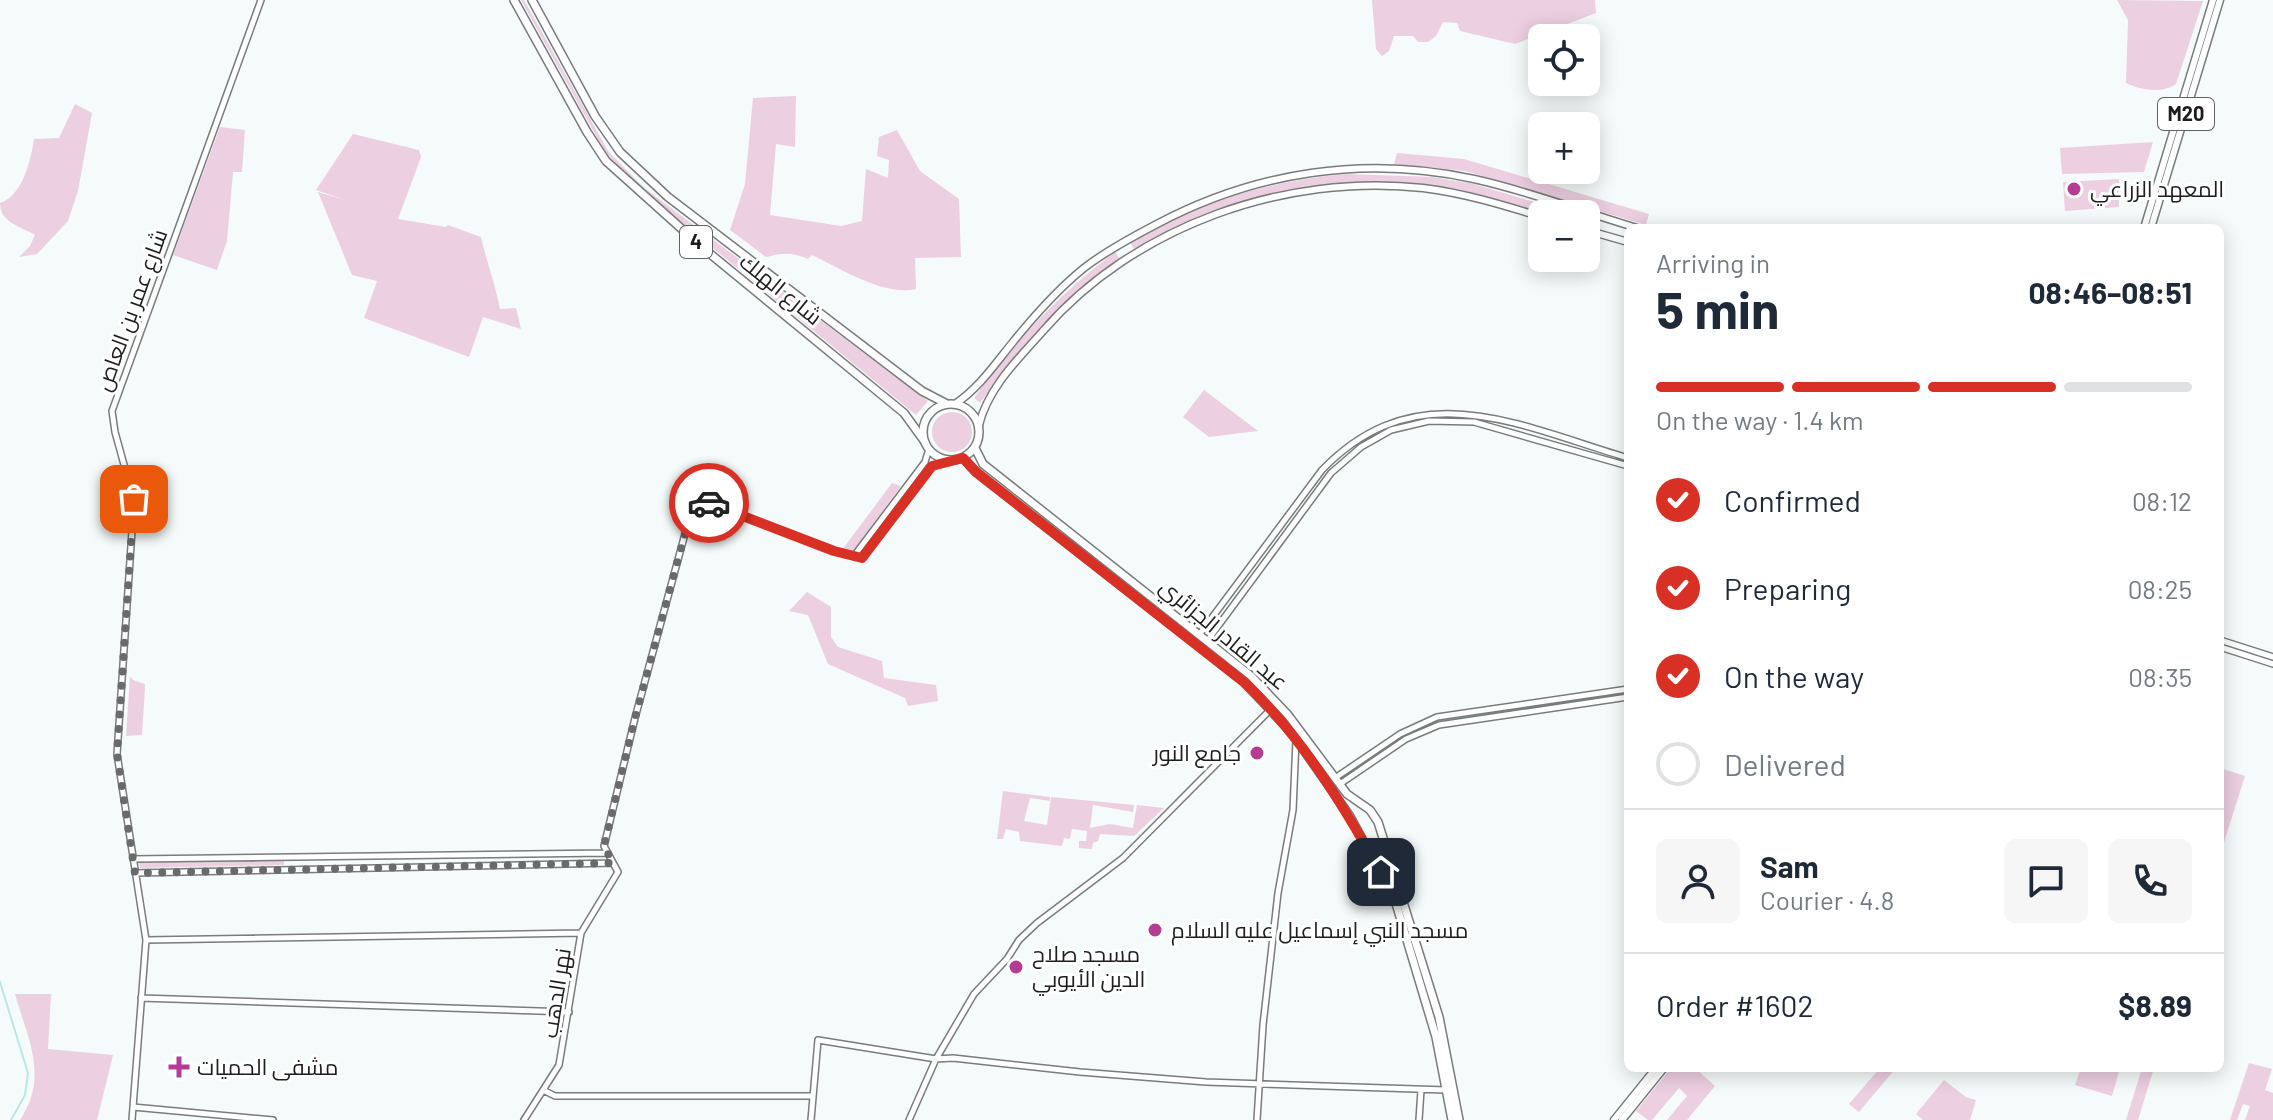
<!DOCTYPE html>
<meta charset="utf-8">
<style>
body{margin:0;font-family:Barlow,Cairo,sans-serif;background:#f6f6f7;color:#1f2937;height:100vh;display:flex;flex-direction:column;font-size:30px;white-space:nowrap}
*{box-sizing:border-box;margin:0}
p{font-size:26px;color:#747a83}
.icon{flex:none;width:44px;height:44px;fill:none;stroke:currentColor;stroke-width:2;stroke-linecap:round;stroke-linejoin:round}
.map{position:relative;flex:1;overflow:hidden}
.panel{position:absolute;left:1624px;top:224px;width:600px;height:848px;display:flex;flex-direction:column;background:#fff;border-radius:12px;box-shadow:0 4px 20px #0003}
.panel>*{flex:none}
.buttons{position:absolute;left:1528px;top:24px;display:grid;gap:16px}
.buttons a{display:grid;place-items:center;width:72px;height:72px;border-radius:12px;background:#fff;box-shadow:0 4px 20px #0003;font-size:40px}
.pin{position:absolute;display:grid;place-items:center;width:68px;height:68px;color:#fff;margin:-34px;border-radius:16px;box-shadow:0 4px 12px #0006}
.courier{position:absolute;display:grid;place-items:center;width:80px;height:80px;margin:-40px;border:6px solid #d93025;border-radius:50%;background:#fff;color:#222;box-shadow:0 2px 10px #0007}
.overview em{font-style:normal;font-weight:700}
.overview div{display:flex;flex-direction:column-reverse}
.overview{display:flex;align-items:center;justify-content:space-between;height:136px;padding:0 32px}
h1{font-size:52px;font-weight:700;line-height:60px}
.bar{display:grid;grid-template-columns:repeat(4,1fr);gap:12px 8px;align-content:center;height:96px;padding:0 32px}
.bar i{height:10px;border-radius:6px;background:#e0e1e3}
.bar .on{background:#d93025}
.bar p{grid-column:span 4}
.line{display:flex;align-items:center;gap:20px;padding:0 32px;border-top:2px solid #e0e1e3}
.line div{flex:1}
.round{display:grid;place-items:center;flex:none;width:84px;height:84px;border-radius:12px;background:#f6f6f7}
ol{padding:0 32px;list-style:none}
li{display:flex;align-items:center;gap:24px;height:88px}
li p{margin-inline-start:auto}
li .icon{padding:8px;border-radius:50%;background:#d93025;color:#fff;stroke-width:4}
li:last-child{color:#747a83}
li i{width:44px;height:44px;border:4px solid #e0e1e3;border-radius:50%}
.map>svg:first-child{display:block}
.green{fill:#eccfe1}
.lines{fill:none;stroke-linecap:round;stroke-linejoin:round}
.stream{stroke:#bbe7e6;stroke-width:2}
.secondary-casing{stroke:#787c7c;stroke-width:8}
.primary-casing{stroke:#787c7c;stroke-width:9}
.highway-casing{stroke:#787c7c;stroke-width:10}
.secondary{stroke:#fff;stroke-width:5}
.primary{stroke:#fff;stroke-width:6}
.highway{stroke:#fff;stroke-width:7}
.done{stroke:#686b6a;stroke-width:8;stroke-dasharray:0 14.4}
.route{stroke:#d93025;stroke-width:10}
.poi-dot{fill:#b43c92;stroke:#fff;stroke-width:3}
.labels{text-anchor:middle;stroke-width:6;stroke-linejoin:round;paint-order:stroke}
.shield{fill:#fff;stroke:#606161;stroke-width:2}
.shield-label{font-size:20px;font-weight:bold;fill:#1c1d1d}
.poi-label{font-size:22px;fill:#1c1d1d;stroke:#fff;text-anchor:start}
.street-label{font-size:22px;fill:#1c1d1d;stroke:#fff}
</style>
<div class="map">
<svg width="2273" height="1120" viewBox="0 0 2273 1120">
<rect width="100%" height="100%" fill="#f5fbfa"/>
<!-- green -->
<path class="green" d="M521,0H524L608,151L643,187L928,401L916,415L641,189L605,152Z
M1372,0H1595L1596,13L1515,44L1460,31L1457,23L1443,22L1436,36L1428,42H1418L1413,36H1394L1389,51L1382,56L1376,49Z
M2117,0L2203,1L2176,84C2162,94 2140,90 2126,83L2128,20Z
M796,96L795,147L776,144L770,215L841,226L862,221L866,169L888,178L889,160L877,156L879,137L897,130L920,171L959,199L961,257L915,258L916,289C886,297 839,268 812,255L808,259C792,252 783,253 766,257L730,230L745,184L753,98Z
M75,104L92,113L78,191L68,221L37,254L19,257L30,246L35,235C19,226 0,222 0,203C23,196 31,159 34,139L59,138Z
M220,127L245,130L242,172H233L227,241L217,270L173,255Z
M353,134L419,150L421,157L398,219L446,227L448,225L481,237C487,263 495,283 500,309L516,308L521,329L483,317L469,357L364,318L377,281L352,275L318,192L345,200L316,190Z
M2153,142L2144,172L2062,174L2060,148Z
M1397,153L1464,159L1649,214L1646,225L1465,171L1394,164Z
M1346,174L1433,177L1474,184L1574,214C1564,214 1553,215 1544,213C1514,208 1486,194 1456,189C1345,170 1231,190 1134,249L1130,243C1196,202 1269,181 1346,174Z
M2119,179V207L2065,211L2063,182Z
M1115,252L1120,259C1062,301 1022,346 980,403L974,398C1017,340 1057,295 1115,252Z
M1204,390L1258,431L1209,437L1183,417Z
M932 432a20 20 0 1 1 40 0a20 20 0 1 1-40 0Z
M892,483L901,486L852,554L842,550Z
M807,592L831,607V637L838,647L882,661L884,678L936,685L938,701L908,706L905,698L828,664L808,615L789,611Z
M130,676L133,680L145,684V687L142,735L126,736Z
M2220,768L2245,776L2220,855Z
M1003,791L1050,797V801L1030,798L1024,821L1047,825L1051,797L1134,805L1133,812L1093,805L1090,828L1110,824L1133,828L1137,805L1164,808L1134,836L1100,834L1098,841L1093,843L1092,849L1079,848V841H1086L1087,831L1072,829L1070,839L1064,838L1062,846L1020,841L1019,832L1006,829L1003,839H997Z
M284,859V865L140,868L139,862Z
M15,994H51L48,1049L113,1055L97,1120H20C49,1076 28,1040 15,994Z
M2249,1063L2272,1069L2265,1090L2273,1093V1120H2245L2250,1106L2243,1104L2237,1120H2230Z
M1671,1068H1695L1715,1086L1687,1120H1667L1687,1096L1679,1088L1652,1120H1648L1636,1111Z
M1880,1068H1896L1859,1112L1849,1104Z
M2081,1068H2120L2112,1096L2075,1085Z
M2142,1068H2154L2138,1120H2126Z
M1944,1080L1966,1097L1976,1100L1970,1120H1923L1916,1114Z"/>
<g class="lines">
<!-- stream -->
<path class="stream" d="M0,982L28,1073L25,1095L11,1120"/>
<defs>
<path id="secondary" d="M854,556L925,462L929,449
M1199,635L1322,470C1417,372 1517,425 1628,458
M2220,640L2273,657
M1207,641L1331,473L1361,447L1391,430L1429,421L1474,422L1628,466
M2220,647L2273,664
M1335,778L1400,734L1437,717L1628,689
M1340,784L1406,739L1439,725L1628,697
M133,859L607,853
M135,873L613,863
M146,940L581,933
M141,998L569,1012
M543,1090L555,1096H811
M133,1107L273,1120
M132,1120L146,940L117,754L134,501L115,432L112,411L261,0
M524,1120L559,1065L581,933L618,872L604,846L635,718L695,497L834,551L862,558L932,466L949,460
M811,1120L818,1040L936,1059L953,1058L1080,1072L1206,1082L1446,1090
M909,1120L936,1059L974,994L1007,959L1019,940L1037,923L1123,858L1271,709
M1257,1120L1263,1025L1278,893L1293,810L1296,740
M1419,1120L1421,1090"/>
<path id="primary" d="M2144,228L2213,0
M2151,228L2220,0
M1586,230L1628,242
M955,404C979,388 995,364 1013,342C1034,316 1058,289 1084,268C1106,251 1132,237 1157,224C1255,172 1364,155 1474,179C1529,191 1583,212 1637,228
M979,425C988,388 1018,359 1043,331C1135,225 1286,173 1423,188C1464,193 1503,205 1542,217
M1614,1120L1656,1068
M1622,1120L1664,1068"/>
<path id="highway" d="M514,0L587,132L606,161L703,248L904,413L925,442
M532,0L595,116L620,152L668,197L922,391L947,404
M923 432a28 28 0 1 1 56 0a28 28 0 1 1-56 0Z
M975,448L983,464L1251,676L1288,715L1347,794L1370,810L1378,822L1439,1017L1459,1120
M963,458L976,472L1244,682L1292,733L1349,815L1395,900L1436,1037L1452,1120"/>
</defs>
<!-- secondary casing -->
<use href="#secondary" class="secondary-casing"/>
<!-- primary casing -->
<use href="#primary" class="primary-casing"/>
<!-- highway casing -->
<use href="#highway" class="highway-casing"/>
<!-- secondary -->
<use href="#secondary" class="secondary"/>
<!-- primary -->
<use href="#primary" class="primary"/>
<!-- highway -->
<use href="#highway" class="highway"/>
</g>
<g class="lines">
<!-- done -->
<path class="done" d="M134,499L117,754L135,873L613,863L604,846L635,718L695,497L709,503"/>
<!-- route -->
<path class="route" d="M709,503L834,551L862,558L932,466L963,458L976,472L1244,682C1302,736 1342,804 1381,872"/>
</g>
<!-- markers -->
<g class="poi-dot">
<circle cx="2074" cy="189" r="8"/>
<circle cx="1257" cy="753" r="8"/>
<circle cx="1155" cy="930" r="8"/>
<circle cx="1016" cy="967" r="8"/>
<path d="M175 1055h8v8h8v8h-8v8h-8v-8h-8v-8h8z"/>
</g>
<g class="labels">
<!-- shield labels -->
<g class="shield">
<rect x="2158" y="98" width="56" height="32" rx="6"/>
<rect x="680" y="226" width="32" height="32" rx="6"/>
</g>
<g class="shield-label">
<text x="2186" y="121">M20</text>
<text x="696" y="249">4</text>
</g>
<!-- poi labels -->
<g class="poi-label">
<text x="2090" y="197">المعهد الزراعي</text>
<text x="1241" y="761" text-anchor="end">جامع النور</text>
<text x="1171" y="938">مسجد النبي إسماعيل عليه السلام</text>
<text x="1032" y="962">مسجد صلاح<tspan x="1032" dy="25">الدين الأيوبي</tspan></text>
<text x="197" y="1075">مشفى الحميات</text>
</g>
<!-- street labels -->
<g class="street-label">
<text transform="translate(781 289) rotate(39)" y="8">شارع الهلك</text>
<text transform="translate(131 310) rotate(-70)" y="8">شارع عمر بن العاص</text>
<text transform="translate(1224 634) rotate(40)" y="8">عبد القادر الجزائري</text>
<text transform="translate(556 993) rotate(-81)" y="8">نهر الدهب</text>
</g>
</g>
</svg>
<div class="buttons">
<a><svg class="icon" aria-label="locate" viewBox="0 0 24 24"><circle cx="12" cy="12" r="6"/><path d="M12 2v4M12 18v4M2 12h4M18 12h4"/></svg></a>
<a>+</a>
<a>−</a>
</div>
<div class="pin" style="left:134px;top:499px;background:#ea580c"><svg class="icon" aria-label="bag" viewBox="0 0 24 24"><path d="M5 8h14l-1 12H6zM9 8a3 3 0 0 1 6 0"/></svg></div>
<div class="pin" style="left:1381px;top:872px;background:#1f2937"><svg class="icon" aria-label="home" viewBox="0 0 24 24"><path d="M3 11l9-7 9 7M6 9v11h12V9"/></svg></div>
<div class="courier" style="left:709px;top:503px"><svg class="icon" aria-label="car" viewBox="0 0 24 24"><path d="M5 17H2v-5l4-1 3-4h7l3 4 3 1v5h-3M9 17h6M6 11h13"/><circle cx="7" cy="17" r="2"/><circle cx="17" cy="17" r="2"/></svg></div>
<section class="panel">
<div class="overview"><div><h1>5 min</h1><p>Arriving in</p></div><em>08:46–08:51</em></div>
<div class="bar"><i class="on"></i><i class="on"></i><i class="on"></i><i></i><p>On the way · 1.4 km</p></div>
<ol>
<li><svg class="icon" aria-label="check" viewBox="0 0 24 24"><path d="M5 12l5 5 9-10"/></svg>Confirmed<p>08:12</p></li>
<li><svg class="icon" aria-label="check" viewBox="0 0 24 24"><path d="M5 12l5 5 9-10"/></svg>Preparing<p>08:25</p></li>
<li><svg class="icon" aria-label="check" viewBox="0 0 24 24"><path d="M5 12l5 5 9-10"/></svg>On the way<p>08:35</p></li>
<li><i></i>Delivered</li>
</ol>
<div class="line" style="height:144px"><a class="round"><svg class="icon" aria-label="person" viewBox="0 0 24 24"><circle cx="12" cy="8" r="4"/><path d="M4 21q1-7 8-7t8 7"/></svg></a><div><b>Sam</b><p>Courier · 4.8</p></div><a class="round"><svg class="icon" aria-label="chat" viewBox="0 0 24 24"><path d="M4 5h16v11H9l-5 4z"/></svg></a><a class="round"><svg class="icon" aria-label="phone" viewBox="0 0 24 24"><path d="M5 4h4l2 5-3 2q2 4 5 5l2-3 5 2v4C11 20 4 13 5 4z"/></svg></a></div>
<div class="line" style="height:104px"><div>Order #1602</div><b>$8.89</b></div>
</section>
</div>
